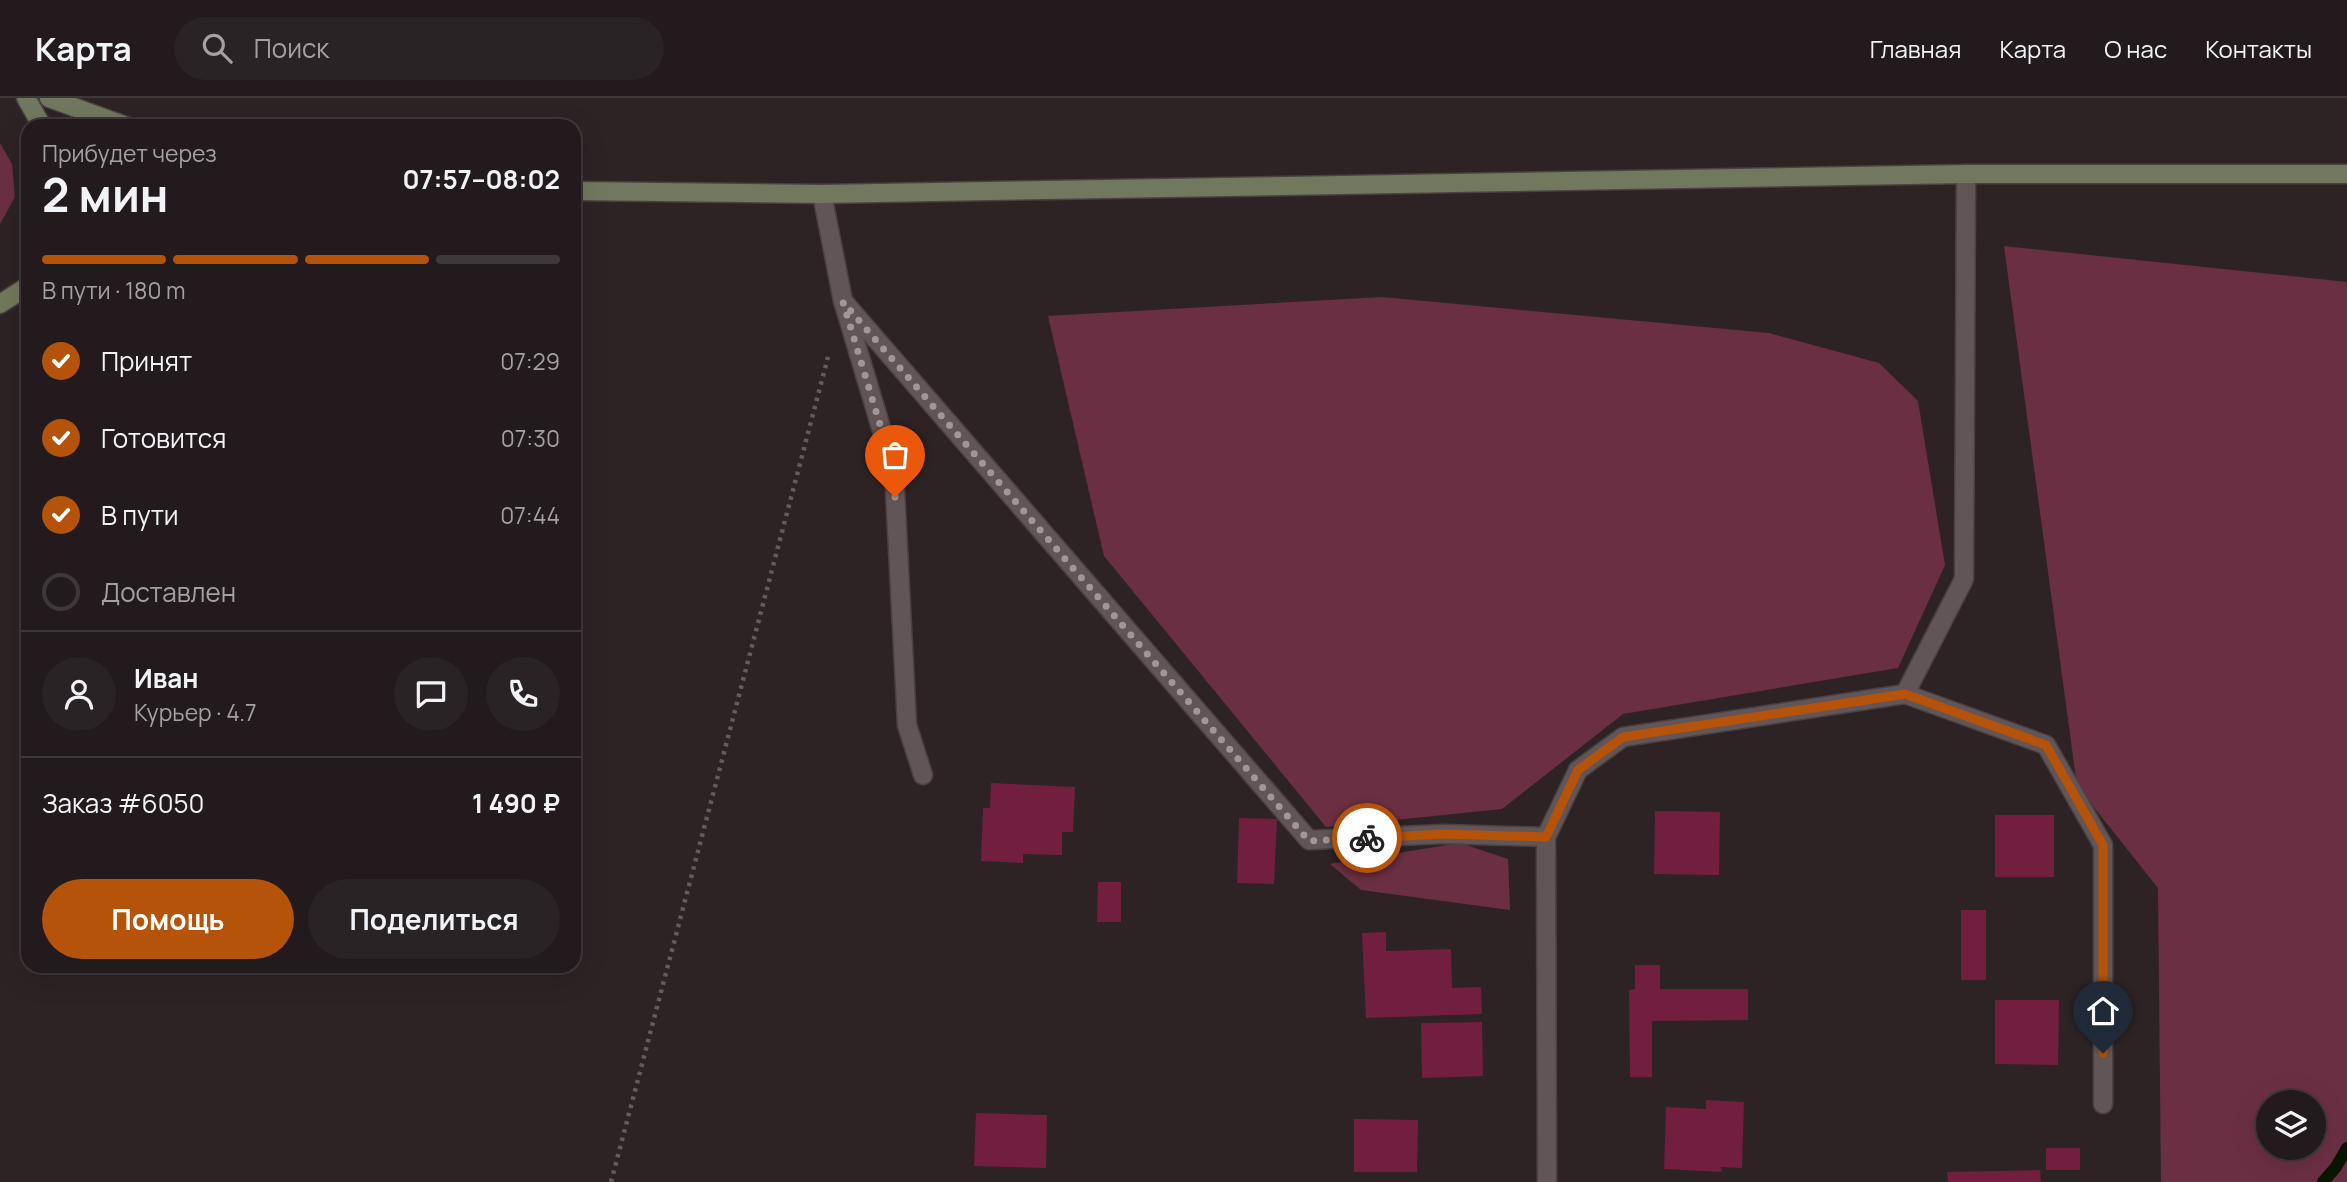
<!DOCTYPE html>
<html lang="ru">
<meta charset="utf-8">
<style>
body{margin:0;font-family:Manrope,sans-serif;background:#2a2325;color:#f1f3f6;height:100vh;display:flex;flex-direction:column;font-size:26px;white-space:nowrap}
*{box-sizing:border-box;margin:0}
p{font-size:23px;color:#a2a1a3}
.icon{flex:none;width:38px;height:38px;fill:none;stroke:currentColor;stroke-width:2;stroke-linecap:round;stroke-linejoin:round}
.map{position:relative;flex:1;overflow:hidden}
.sheet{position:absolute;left:21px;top:21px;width:560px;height:854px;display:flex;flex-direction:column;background:#221a1c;border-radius:21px;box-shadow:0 7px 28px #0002,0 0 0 2px #3f383b}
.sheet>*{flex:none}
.controls{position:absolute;left:2256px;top:992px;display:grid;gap:14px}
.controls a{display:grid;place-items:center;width:70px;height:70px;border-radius:50%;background:#221a1c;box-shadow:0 7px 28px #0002,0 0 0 2px #3f383b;font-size:35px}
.pin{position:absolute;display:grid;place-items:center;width:60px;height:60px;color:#fff;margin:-72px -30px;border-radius:50% 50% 50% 0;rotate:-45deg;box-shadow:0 0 7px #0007}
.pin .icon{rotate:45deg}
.courier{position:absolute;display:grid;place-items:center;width:70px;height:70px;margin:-35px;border:5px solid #b45309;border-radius:50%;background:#fff;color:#222;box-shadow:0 2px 9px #0007}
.head em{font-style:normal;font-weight:700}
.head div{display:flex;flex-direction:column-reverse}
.head{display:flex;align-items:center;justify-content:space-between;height:119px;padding:0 21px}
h1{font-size:46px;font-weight:700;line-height:52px}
.bar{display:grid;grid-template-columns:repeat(4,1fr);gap:10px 7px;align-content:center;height:84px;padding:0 21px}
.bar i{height:9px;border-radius:5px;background:#3f383b}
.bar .active{background:#b45309}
.bar p{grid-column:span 4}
.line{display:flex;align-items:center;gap:18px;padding:0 21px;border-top:2px solid #3f383b}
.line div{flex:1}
.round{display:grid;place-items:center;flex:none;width:74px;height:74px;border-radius:37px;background:#2a2325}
ol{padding:0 21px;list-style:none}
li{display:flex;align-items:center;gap:21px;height:77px}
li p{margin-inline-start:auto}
li .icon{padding:7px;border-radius:50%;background:#b45309;color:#fff;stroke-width:4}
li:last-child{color:#a2a1a3}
li i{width:38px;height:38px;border:4px solid #3f383b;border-radius:50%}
.primary-button{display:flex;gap:14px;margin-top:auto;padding:14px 21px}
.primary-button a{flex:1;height:80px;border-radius:42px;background:#b45309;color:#fff;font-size:28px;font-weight:700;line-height:80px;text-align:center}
.primary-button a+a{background:#2a2325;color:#f1f3f6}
header{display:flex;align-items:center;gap:42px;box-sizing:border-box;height:98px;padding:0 35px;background:#221a1c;border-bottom:2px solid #3f383b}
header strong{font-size:33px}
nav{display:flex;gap:38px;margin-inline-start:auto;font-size:24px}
.search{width:490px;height:63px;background:#2a2325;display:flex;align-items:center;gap:18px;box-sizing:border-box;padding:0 24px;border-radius:38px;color:#a2a1a3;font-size:26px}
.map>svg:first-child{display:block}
.green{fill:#6b2f43;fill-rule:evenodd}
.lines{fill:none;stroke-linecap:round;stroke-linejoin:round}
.stream{stroke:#091600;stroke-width:12}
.building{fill:#721e3e}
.service-casing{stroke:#494142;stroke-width:21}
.minor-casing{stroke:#494142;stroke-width:21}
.secondary-casing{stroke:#494142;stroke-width:21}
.path{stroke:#645b5d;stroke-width:4.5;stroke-dasharray:3.5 5;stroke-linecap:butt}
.service{stroke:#625558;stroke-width:18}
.minor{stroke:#625558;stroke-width:18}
.secondary{stroke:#72785d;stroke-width:18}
.done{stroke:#9f9799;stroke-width:7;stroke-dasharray:0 12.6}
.route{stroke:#b45309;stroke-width:9}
</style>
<header>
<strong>Карта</strong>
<div class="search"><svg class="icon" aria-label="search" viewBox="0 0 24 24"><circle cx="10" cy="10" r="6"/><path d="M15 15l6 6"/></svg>Поиск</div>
<nav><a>Главная</a><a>Карта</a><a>О нас</a><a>Контакты</a></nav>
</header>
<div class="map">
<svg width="2347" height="1084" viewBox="0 0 2347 1084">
<rect width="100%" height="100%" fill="#2d2325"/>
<!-- green -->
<path class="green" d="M0,45L12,66L15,99L0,126Z
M2004,148L2347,184V1084H2161L2158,790L2077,688ZM2268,1004H2314V1050H2268Z
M1382,199L1769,235L1879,265L1918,303L1945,467L1898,570L1623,616L1502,711L1326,729L1104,458L1048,218Z
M1460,745L1508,761L1510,812L1361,792L1330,766Z"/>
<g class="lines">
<!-- stream -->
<path class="stream" d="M2323,1084L2336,1069L2347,1050"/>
</g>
<!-- building -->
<path class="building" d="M991,685L1075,689L1073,734H1062V757L1023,756V765L981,763L983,710H990Z
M1655,713L1720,714L1719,777L1654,776Z
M1995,717H2054V779H1995Z
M1239,720L1277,721L1274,786L1237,785Z
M1098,784H1121V824H1097Z
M1961,812H1986V882H1961Z
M1386,834V853L1451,851L1452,890L1481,889L1482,916L1366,920L1362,835Z
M1635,867H1660V891H1748V922L1652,923V979H1630L1629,892L1635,891Z
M1995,902H2059L2058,967L1995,966Z
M1482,924L1483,978L1422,980L1421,925Z
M1706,1002L1744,1004L1742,1070L1721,1069L1722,1074L1664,1071L1666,1009L1706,1011Z
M976,1015L1047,1017L1046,1070L974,1068Z
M1354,1021L1418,1022L1417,1074H1354Z
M2046,1050H2080V1072H2046Z
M2040,1072L2041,1084H1948L1947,1074Z"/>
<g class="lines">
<defs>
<path id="service" d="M843,203L894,373L907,627L923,677"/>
<path id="minor" d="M822,96L843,203L1309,742L1444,736L1546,739
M1905,596L1964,481L1966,76
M1547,1084L1546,739L1578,672L1623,639L1905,596L2046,647L2103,747V1006"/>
<path id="secondary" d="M26,0L42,28
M49,0L126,28
M574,93L822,96L1966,76H2347
M0,206L28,188"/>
</defs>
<!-- service casing -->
<use href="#service" class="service-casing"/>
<!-- minor casing -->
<use href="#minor" class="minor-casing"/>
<!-- secondary casing -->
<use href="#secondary" class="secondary-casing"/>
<!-- path -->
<path class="path" d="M611,1084L828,259"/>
<!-- service -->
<use href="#service" class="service"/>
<!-- minor -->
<use href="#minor" class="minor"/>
<!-- secondary -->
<use href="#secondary" class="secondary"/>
</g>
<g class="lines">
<!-- done -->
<path class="done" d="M895,399L894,373L843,204L1309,743L1367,740"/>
<!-- route -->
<path class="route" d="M1367,740L1444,736L1546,739L1578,672L1623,639L1905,596L2046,647L2103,747V955"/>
</g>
</svg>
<div class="controls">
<a><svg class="icon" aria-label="layers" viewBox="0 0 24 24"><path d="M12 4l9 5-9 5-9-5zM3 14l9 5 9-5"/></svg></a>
</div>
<div class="pin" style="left:895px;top:399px;background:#ea580c"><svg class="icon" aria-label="bag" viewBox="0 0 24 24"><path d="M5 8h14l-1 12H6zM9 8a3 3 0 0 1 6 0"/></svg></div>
<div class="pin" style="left:2103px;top:955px;background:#1f2937"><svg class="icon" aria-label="home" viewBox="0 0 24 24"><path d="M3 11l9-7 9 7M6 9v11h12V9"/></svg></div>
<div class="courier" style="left:1367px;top:740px"><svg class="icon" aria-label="bike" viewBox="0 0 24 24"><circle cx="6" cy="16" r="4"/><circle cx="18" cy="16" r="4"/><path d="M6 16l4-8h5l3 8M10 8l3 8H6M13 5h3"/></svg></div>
<section class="sheet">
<div class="head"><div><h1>2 мин</h1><p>Прибудет через</p></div><em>07:57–08:02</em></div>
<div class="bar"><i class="active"></i><i class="active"></i><i class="active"></i><i></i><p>В пути · 180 m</p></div>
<ol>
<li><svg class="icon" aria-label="check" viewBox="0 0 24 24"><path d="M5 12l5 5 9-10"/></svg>Принят<p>07:29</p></li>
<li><svg class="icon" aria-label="check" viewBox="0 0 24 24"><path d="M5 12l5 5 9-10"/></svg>Готовится<p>07:30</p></li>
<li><svg class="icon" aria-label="check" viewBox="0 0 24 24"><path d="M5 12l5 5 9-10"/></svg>В пути<p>07:44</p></li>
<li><i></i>Доставлен</li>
</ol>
<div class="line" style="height:126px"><a class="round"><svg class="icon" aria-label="person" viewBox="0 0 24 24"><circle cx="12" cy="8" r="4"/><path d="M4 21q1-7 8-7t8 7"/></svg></a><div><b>Иван</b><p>Курьер · 4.7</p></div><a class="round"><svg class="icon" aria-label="chat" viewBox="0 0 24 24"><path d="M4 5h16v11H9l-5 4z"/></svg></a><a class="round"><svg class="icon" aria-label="phone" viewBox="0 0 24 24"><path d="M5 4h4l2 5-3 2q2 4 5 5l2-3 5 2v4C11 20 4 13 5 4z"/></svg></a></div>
<div class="line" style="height:91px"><div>Заказ #6050</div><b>1 490 ₽</b></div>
<div class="primary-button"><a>Помощь</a><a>Поделиться</a></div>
</section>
</div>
